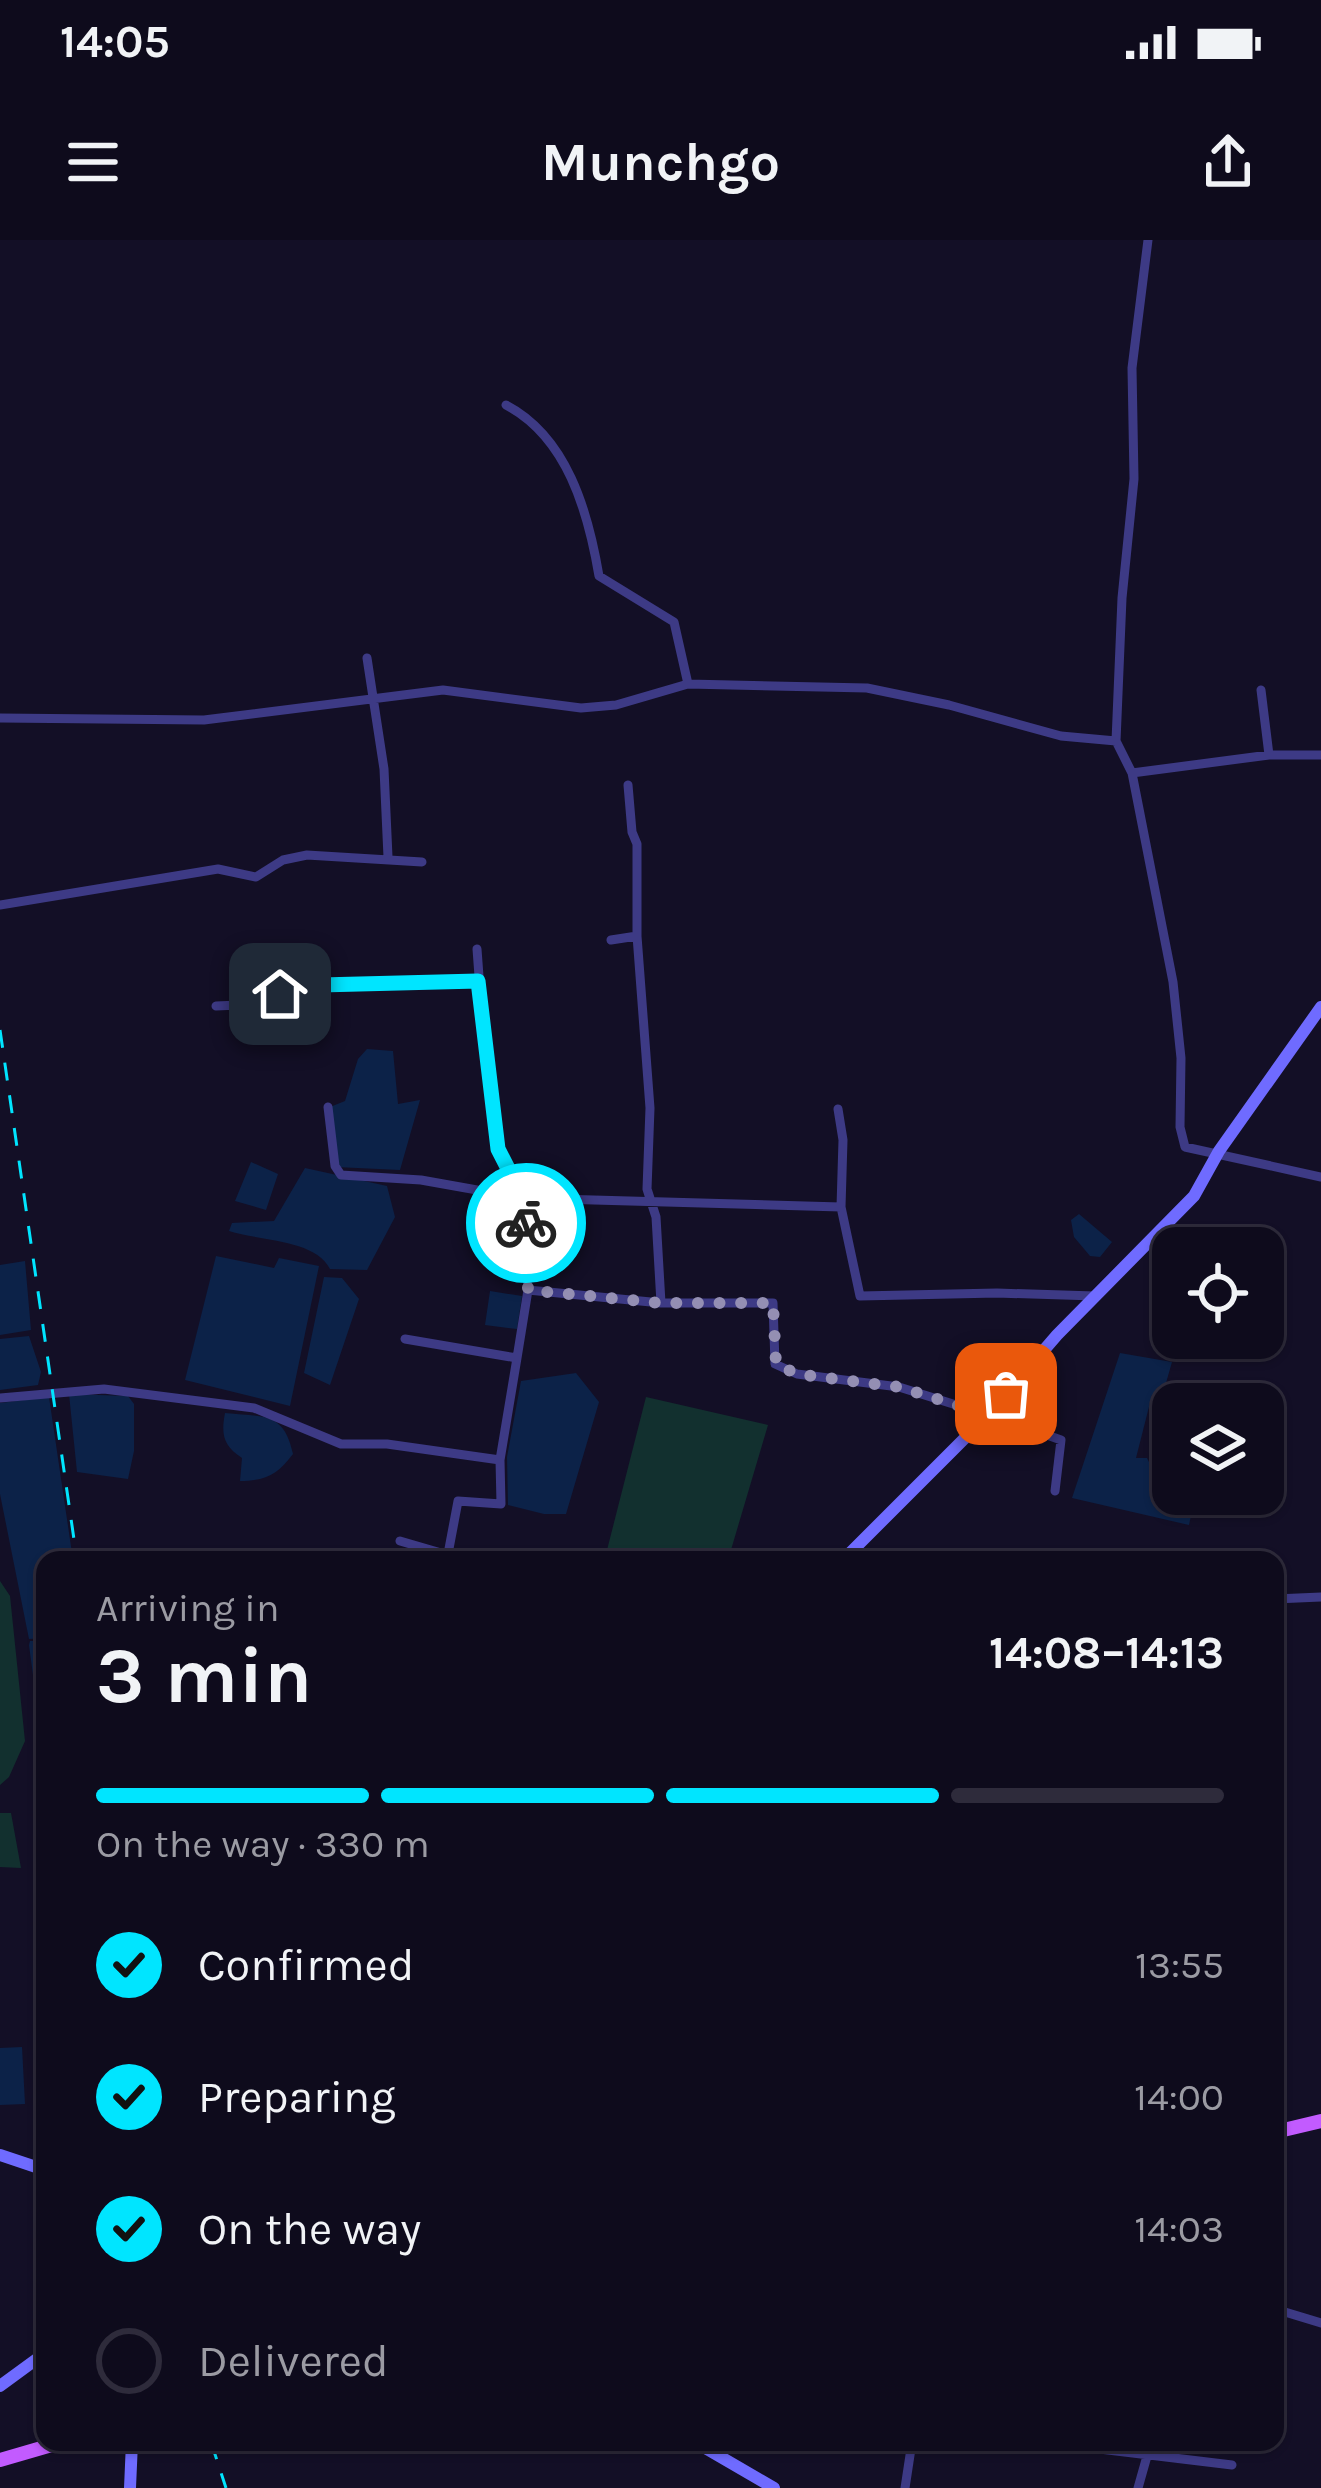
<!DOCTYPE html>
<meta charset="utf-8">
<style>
body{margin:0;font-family:Karla,sans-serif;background:#171425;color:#f1f3f6;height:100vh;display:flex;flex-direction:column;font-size:45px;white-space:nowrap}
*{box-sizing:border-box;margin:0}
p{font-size:39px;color:#9b9ba3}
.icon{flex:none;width:66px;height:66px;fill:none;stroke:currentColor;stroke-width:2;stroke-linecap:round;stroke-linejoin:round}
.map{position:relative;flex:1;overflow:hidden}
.side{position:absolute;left:36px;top:1311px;width:1248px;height:900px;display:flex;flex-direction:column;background:#0e0b1c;border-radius:24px;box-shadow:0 3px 9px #0004,0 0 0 3px #2e2b3b}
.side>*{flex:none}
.buttons{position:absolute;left:1152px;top:987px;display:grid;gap:24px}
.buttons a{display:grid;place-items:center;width:132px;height:132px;border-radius:24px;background:#0e0b1c;box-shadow:0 3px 9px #0004,0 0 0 3px #2e2b3b;font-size:60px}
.pin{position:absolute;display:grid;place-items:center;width:102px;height:102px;color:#fff;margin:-51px;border-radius:24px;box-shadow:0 6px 18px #0006}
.courier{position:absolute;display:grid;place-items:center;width:120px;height:120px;margin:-60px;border:9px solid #00e5ff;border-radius:50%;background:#fff;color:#222;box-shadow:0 3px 15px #0007}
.overview em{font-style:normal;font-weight:700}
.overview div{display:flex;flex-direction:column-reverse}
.overview{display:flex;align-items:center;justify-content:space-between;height:204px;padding:0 60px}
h1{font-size:78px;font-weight:700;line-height:90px}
.bar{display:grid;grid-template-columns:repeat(4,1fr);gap:18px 12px;align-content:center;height:144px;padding:0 60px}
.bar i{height:15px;border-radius:9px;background:#2e2b3b}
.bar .current{background:#00e5ff}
.bar p{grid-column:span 4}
ol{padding:0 60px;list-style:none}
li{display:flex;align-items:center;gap:36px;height:132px}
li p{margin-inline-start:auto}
li .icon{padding:12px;border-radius:50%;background:#00e5ff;color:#111;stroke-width:4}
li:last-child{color:#9b9ba3}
li i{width:66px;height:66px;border:6px solid #2e2b3b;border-radius:50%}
.status{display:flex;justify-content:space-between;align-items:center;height:84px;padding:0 60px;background:#0e0b1c;direction:ltr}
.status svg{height:33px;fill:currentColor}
header{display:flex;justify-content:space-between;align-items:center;height:156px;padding:0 60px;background:#0e0b1c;font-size:54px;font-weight:700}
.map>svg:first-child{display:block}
.green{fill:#12302f}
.water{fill:#0c2248}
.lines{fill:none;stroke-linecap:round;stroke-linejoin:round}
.street{stroke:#3d3a85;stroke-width:9}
.secondary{stroke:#6f6bff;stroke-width:12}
.primary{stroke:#c25bff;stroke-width:14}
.rail{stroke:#00e5ff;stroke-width:3;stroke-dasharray:18 15;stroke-linecap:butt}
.done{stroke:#948fb3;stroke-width:12;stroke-dasharray:0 21.6}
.route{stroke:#00e5ff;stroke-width:15}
</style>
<div class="status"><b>14:05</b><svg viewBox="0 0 49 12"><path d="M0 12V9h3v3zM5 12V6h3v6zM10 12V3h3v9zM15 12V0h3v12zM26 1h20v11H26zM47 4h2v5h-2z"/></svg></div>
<header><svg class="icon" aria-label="menu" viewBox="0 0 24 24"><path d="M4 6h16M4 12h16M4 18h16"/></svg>Munchgo<svg class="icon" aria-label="share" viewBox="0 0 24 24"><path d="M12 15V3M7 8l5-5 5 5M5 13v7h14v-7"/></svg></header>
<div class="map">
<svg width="1321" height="2248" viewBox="0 0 1321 2248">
<rect width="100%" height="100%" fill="#130f26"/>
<!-- green -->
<path class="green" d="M646,1157L768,1185L728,1320H642L606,1314Z
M0,1341L10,1356L25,1501L9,1537L0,1545Z
M0,1573H11L21,1628L0,1627Z"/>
<!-- water -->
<path class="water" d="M367,809L393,811L398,864L420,860L400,930L336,927L330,867L345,861L358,819Z
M251,922L278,934L266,970L235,961Z
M305,928L387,946L395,977L367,1030L330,1029C315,999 259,1001 229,991L232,983L274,981Z
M1079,974L1112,1002L1100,1017L1090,1016L1074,997L1071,980Z
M216,1016L274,1028L279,1018L319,1026L290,1166L185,1140Z
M25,1021L31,1090L0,1095V1025Z
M324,1037L342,1038L359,1059L330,1145L304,1133Z
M490,1051L522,1056L517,1089L485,1085Z
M29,1096L41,1132L38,1145L0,1150V1099Z
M1120,1113L1172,1122L1162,1157L1152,1155L1136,1218H1147L1162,1248L1194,1262L1189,1285L1072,1258Z
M576,1133L599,1162L566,1274H544L508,1265L507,1217L521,1141Z
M69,1154L128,1156L134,1164V1211L128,1239L77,1232Z
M49,1157L73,1320H45V1398L29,1399L0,1254V1163Z
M225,1173C263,1177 284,1171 293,1214C278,1234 266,1241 240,1241L242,1218C223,1206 221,1194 225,1173Z
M30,1401H45V1525L29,1405Z
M22,1807L25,1864L0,1865V1808Z"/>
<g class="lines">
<!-- street -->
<path class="street" d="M1148,0L1132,128L1134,239L1122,358L1116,501L1132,533L1173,742L1181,818L1180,887L1185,907L1321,937
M506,165C567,197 588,271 599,336L674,382L688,444
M367,418L384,529L388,617
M1261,450L1269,515
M0,478L204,480L443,450L581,468L616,465L688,444L867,448L949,465L1061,496L1116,501
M1132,533L1269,515H1321
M628,545L632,592L637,604V696L650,868L647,949L656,977L661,1063
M0,665L218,629L256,637L283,620L307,615L422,622
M611,700L637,696
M477,709L484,804L498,909L522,958L841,967
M216,766L239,765L320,744L479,741
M328,867L335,926L341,935L421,940L522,958L528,1050L517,1118L405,1099
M838,869L843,900L841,967L860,1056L997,1053L1095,1056
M528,1050L661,1063H773L775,1124L797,1134L899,1147L988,1175
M1006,1154L1043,1168L1047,1195L1061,1200L1055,1251
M0,1158L104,1149L254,1168L341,1204H387L500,1220
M400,1301L448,1315
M448,1314L458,1261L501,1264L500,1220L517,1118
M1275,1359L1321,1357
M1275,2069L1321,2083
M1050,2203L1232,2225
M905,2248L912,2202
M1138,2248L1151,2202"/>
<!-- secondary -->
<path class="secondary" d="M843,1320L988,1175L1057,1095L1194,956L1219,911L1321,767
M0,1915L45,1930
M0,2146L45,2113
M695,2202L774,2248
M130,2248L132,2202"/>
<!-- primary -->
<path class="primary" d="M1275,1892L1321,1881
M0,2220L62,2202"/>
<!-- rail -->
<path class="rail" d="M0,790L77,1320
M211,2202L226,2248"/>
</g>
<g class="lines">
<!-- done -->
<path class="done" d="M526,983L528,1050L661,1063H773L776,1124L797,1134L899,1147L988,1175L1006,1154"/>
<!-- route -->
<path class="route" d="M280,754L320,745L478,741L498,909L523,958L526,983"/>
</g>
</svg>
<div class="buttons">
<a><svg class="icon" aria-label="locate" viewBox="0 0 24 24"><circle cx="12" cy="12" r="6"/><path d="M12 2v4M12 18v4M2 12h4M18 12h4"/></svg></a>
<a><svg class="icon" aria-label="layers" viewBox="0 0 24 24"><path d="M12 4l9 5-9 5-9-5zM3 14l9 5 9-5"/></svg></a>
</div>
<div class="pin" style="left:1006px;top:1154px;background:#ea580c"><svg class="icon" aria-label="bag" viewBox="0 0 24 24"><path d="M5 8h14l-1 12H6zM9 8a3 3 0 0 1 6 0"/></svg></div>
<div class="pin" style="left:280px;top:754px;background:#1f2937"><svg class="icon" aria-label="home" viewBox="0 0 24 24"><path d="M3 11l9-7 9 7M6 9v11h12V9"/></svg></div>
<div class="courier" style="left:526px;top:983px"><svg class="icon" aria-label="bike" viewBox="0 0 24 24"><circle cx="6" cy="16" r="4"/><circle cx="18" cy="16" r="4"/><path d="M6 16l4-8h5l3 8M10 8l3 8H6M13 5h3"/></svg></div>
<section class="side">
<div class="overview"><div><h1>3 min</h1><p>Arriving in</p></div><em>14:08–14:13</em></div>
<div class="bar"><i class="current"></i><i class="current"></i><i class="current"></i><i></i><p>On the way · 330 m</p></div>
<ol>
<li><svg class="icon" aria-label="check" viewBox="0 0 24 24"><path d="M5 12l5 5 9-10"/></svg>Confirmed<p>13:55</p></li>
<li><svg class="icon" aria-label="check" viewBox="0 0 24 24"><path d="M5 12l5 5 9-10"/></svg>Preparing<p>14:00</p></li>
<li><svg class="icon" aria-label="check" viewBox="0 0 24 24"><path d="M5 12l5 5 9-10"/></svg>On the way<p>14:03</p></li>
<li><i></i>Delivered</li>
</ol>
</section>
</div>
